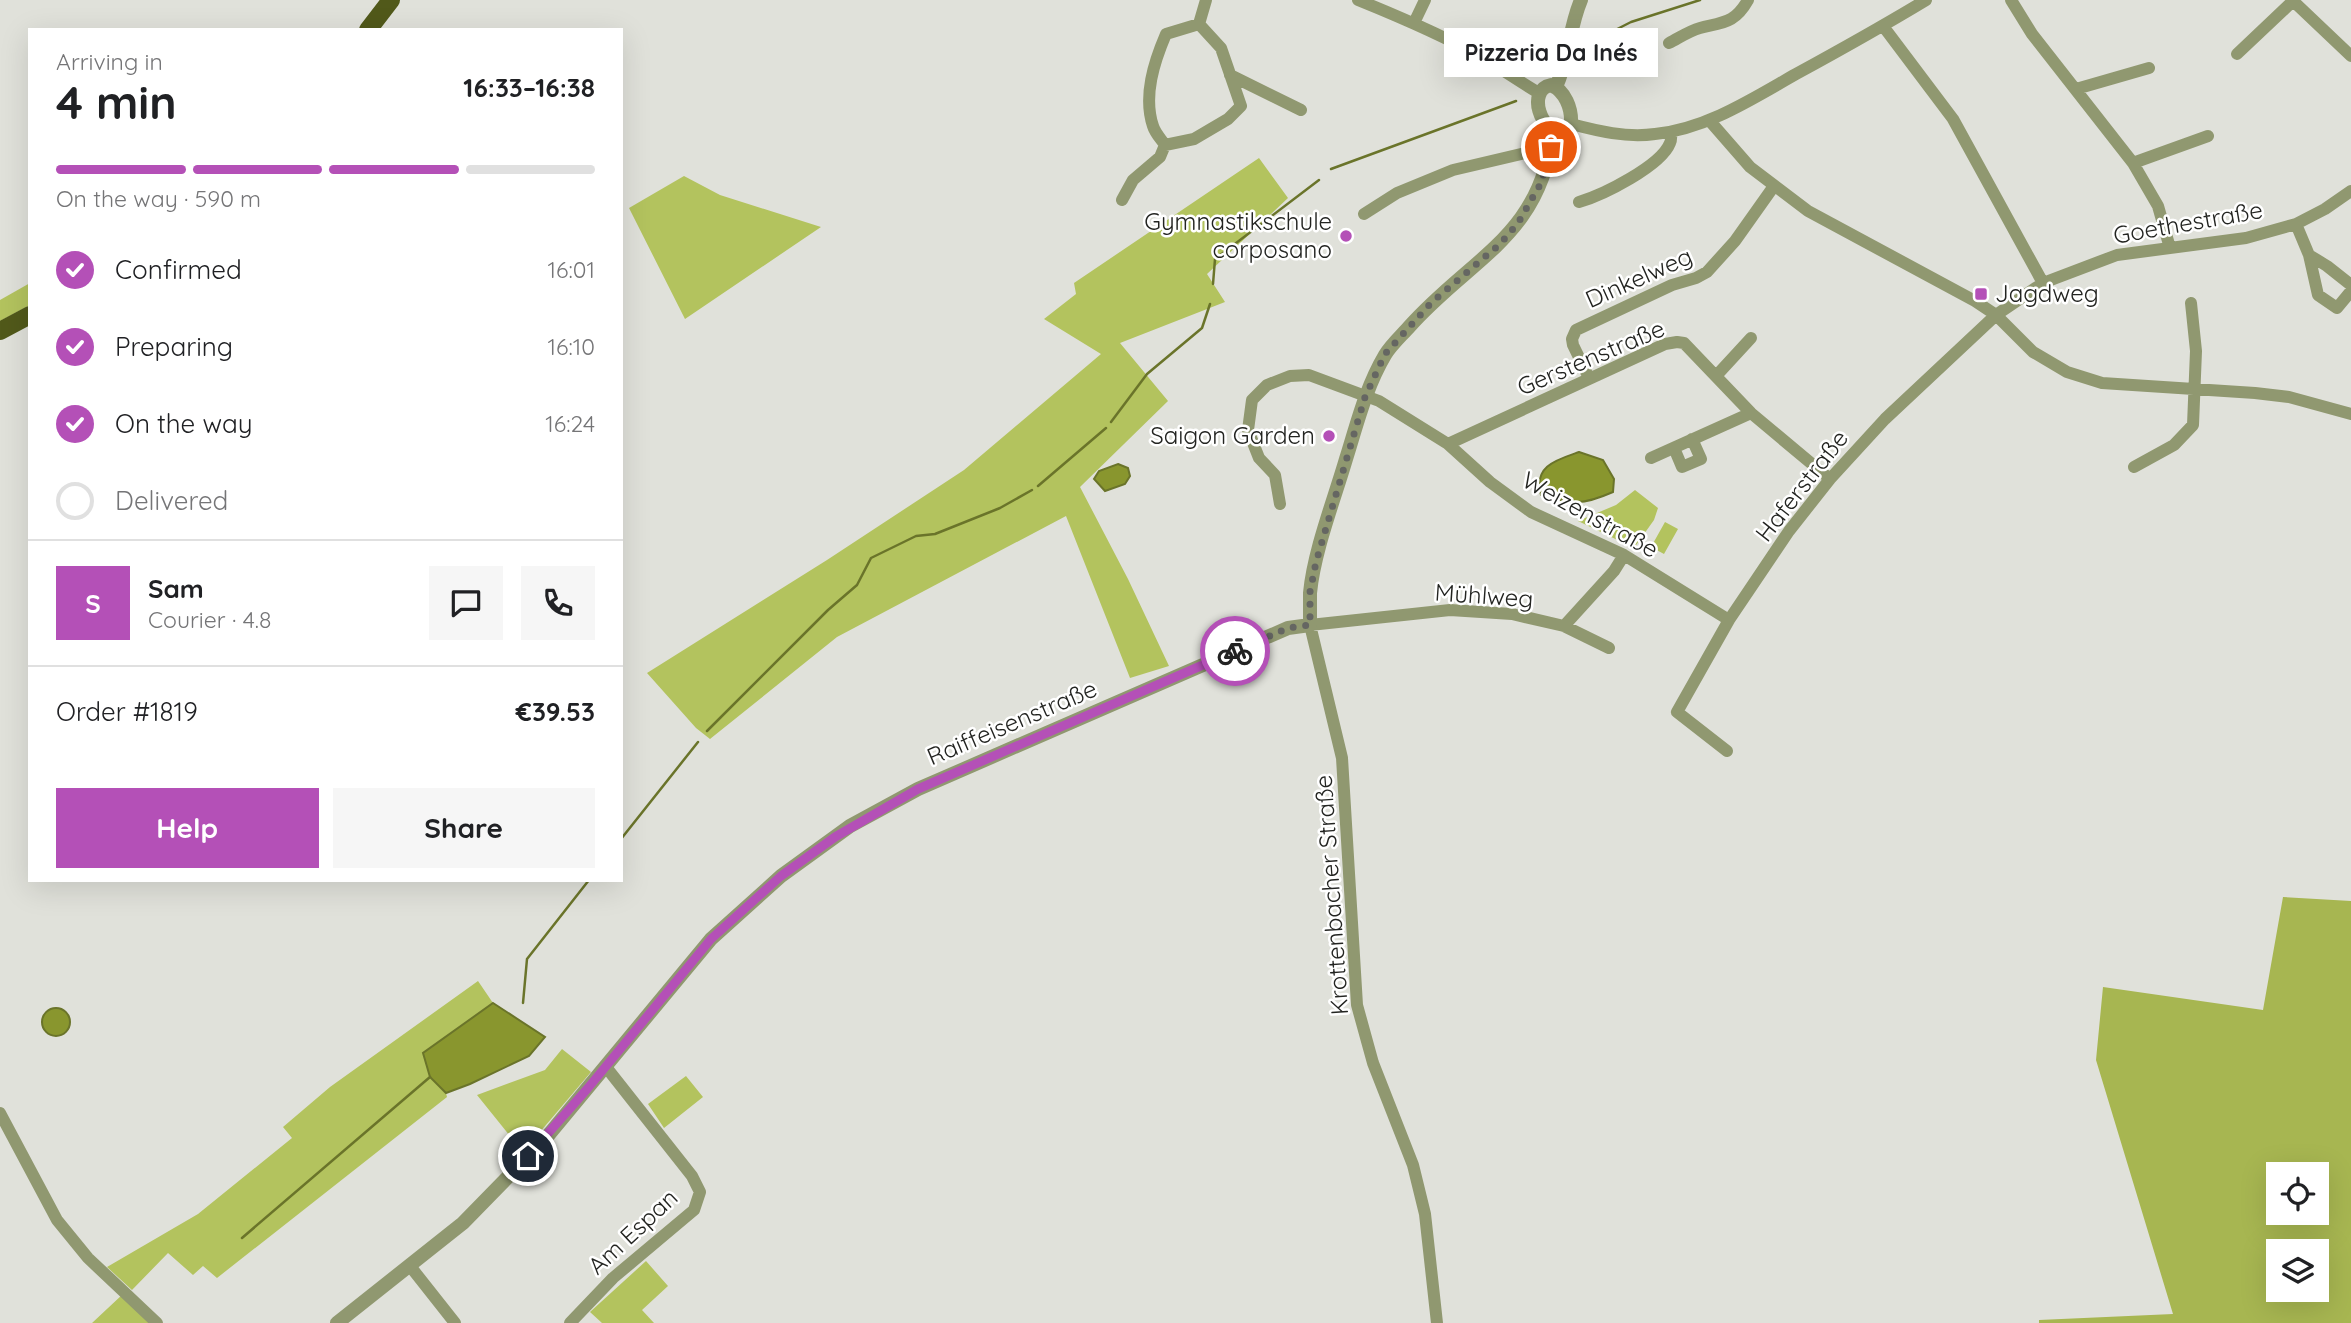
<!DOCTYPE html>
<meta charset="utf-8">
<style>
body{margin:0;font-family:Quicksand,sans-serif;background:#f6f6f6;color:#202124;height:100vh;display:flex;flex-direction:column;font-size:26px;white-space:nowrap}
*{box-sizing:border-box;margin:0}
p{font-size:23px;color:#757577}
.icon{flex:none;width:38px;height:38px;fill:none;stroke:currentColor;stroke-width:2;stroke-linecap:round;stroke-linejoin:round}
.map{position:relative;flex:1;overflow:hidden}
.drawer{position:absolute;left:28px;top:28px;width:595px;height:854px;display:flex;flex-direction:column;background:#fff;border-radius:0px;box-shadow:0 7px 28px #0002}
.drawer>*{flex:none}
.buttons{position:absolute;left:2266px;top:1162px;display:grid;gap:14px}
.buttons a{display:grid;place-items:center;width:63px;height:63px;border-radius:0px;background:#fff;box-shadow:0 7px 28px #0002;font-size:35px}
.pin{position:absolute;display:grid;place-items:center;width:60px;height:60px;color:#fff;margin:-30px;border:4px solid #fff;border-radius:50%;box-shadow:0 2px 7px #0007}
.courier{position:absolute;display:grid;place-items:center;width:70px;height:70px;margin:-35px;border:5px solid #b450b7;border-radius:50%;background:#fff;color:#222;box-shadow:0 2px 9px #0007}
.bubble{position:absolute;height:49px;border-radius:0px;background:#fff;box-shadow:0 7px 28px #0002;font-size:23px;font-weight:700;line-height:49px;text-align:center}
.overview em{font-style:normal;font-weight:700}
.overview div{display:flex;flex-direction:column-reverse}
.overview{display:flex;align-items:center;justify-content:space-between;height:119px;padding:0 28px}
h1{font-size:46px;font-weight:700;line-height:52px}
.bar{display:grid;grid-template-columns:repeat(4,1fr);gap:10px 7px;align-content:center;height:84px;padding:0 28px}
.bar i{height:9px;border-radius:5px;background:#e0e0e0}
.bar .selected{background:#b450b7}
.bar p{grid-column:span 4}
.line{display:flex;align-items:center;gap:18px;padding:0 28px;border-top:2px solid #e0e0e0}
.line div{flex:1}
.round{display:grid;place-items:center;flex:none;width:74px;height:74px;border-radius:0px;background:#f6f6f6}
ol{padding:0 28px;list-style:none}
li{display:flex;align-items:center;gap:21px;height:77px}
li p{margin-inline-start:auto}
li .icon{padding:7px;border-radius:50%;background:#b450b7;color:#fff;stroke-width:4}
li:last-child{color:#757577}
li i{width:38px;height:38px;border:4px solid #e0e0e0;border-radius:50%}
.cta{display:flex;gap:14px;margin-top:auto;padding:14px 28px}
.cta a{flex:1;height:80px;border-radius:0px;background:#b450b7;color:#fff;font-size:28px;font-weight:700;line-height:80px;text-align:center}
.cta a+a{background:#f6f6f6;color:#202124}
.map>svg:first-child{display:block}
.green{fill:#b3c35e}
.forest{fill:#a7b651;fill-rule:evenodd}
.water{fill:#89962e;stroke:#6a742a;stroke-width:2}
.lines{fill:none;stroke-linecap:round;stroke-linejoin:round}
.stream{stroke:#6a742a;stroke-width:2.5}
.minor{stroke:#909870;stroke-width:12}
.tertiary{stroke:#909870;stroke-width:14}
.primary{stroke:#51591a;stroke-width:18}
.done{stroke:#656662;stroke-width:7;stroke-dasharray:0 12.6}
.route{stroke:#b450b7;stroke-width:9}
.poi-dot{fill:#b450b7;stroke:#fff;stroke-width:2.5}
.labels{text-anchor:middle;stroke-width:5;stroke-linejoin:round;paint-order:stroke}
.poi-label{font-size:24px;fill:#232421;stroke:#fff;text-anchor:end}
.street-label{font-size:24px;fill:#232421;stroke:#fff}
</style>
<div class="map">
<svg width="2351" height="1323" viewBox="0 0 2351 1323">
<rect width="100%" height="100%" fill="#e0e1da"/>
<!-- green -->
<path class="green" d="M1259,158L1288,198L1207,274L1225,302L1120,343L1168,401L1080,487L1128,579L1169,666L1130,678L1066,516L837,637L710,739L696,728L647,673L827,560L964,470L1101,354L1044,319L1076,294L1074,283Z
M684,176L720,195L821,227L685,319L629,208Z
M30,283V305L0,321V300Z
M1635,490L1658,508L1654,520L1634,548L1578,521L1616,505Z
M1665,522L1678,529L1664,554L1651,547Z
M478,981L493,1003L423,1053L430,1077L446,1093L447,1097L217,1278L203,1266L193,1275L168,1253L132,1290L107,1267L198,1214L292,1138L283,1127L330,1087Z
M562,1049L591,1072L523,1152L477,1095L545,1070Z
M686,1076L703,1097L664,1128L648,1104Z
M646,1261L668,1286L642,1310L654,1323H602L590,1312Z
M123,1294L151,1323H92Z"/>
<!-- forest -->
<path class="forest" d="M2283,897L2351,901V1323H2039V1320L2173,1314L2096,1060L2103,987L2263,1010ZM2278,1174H2317V1213H2278ZM2278,1251H2317V1290H2278Z"/>
<!-- water -->
<path class="water" d="M1579,452L1603,460L1614,479L1613,492C1581,506 1574,504 1541,495C1533,466 1556,460 1579,452Z
M1118,464L1128,468L1130,476L1125,484L1105,491L1094,479L1099,471Z
M493,1003L545,1037L529,1056L470,1084L446,1093L430,1077L423,1053Z
M42 1022a14 14 0 1 1 28 0a14 14 0 1 1-28 0Z"/>
<g class="lines">
<!-- stream -->
<path class="stream" d="M1582,47L1631,22L1700,0
M1331,169L1516,101
M1213,284L1215,259L1319,180
M1111,422L1147,374L1202,328L1210,304
M1038,486L1106,428
M707,731L828,610L857,585L871,558L916,536L935,534L1000,508L1032,490
M621,839L698,742
M523,1003L527,959L589,880
M242,1238L430,1077"/>
<!-- minor -->
<path class="minor" d="M1358,0C1400,17 1443,35 1483,58C1502,69 1520,82 1539,93
M2011,0L2032,34L2133,163L2158,206L2170,248
M2292,0L2351,56
M1414,23L1425,0
M1199,24L1221,48L1241,106L1228,119L1194,139L1165,145C1161,139 1155,133 1153,126C1143,96 1154,62 1166,34Z
M1199,24L1206,0
M1883,26L1953,119L2043,283
M1669,43C1679,38 1689,31 1700,28C1724,22 1735,23 1748,0
M2237,54L2293,1
M1230,75L1301,110
M2076,89L2149,68
M1709,120L1750,167L1808,211L1975,301L1996,315L2033,352L2067,372L2102,383L2255,393L2289,397L2351,414
M1571,124C1598,131 1626,138 1655,134C1706,129 1752,99 1796,74C1840,50 1883,26 1926,0
M2133,163L2208,136
M1122,200L1133,180L1160,157L1165,145
M1579,202C1603,195 1661,166 1670,143C1672,139 1671,136 1671,132
M1364,214L1397,193L1453,170L1551,147
M2296,224L2309,255L2318,295L2337,308L2351,291
M2309,255L2327,266L2351,285
M1716,376L1751,338
M1589,378L1573,345L1572,339L1576,330L1672,285L1696,278L1707,272L1735,241L1774,186
M1448,444L1665,344L1677,342L1684,343L1751,413L1830,479
M1674,448L1682,467L1701,459L1692,439
M1651,458L1751,413
M2134,467L2174,445L2193,425L2196,351L2191,303
M1280,504L1275,475L1259,458L1248,430L1252,400L1267,385L1290,376L1309,375L1379,401L1448,444L1490,482L1531,512L1624,555L1729,620
M1564,626L1614,571L1624,555
M1727,751L1677,712L1729,620L1789,531L1830,479L1885,419L1996,315L2043,283L2117,255L2246,238L2296,224L2325,209L2351,191
M0,1113L57,1220L88,1258L157,1323
M410,1266L455,1323
M570,1323L613,1278L694,1210L700,1192L692,1176L606,1067
M1437,1323L1425,1214L1413,1165L1373,1063L1357,1005L1342,758L1310,625L1450,610L1512,614L1564,626L1609,648"/>
<!-- tertiary -->
<path class="tertiary" d="M1551,85C1565,91 1572,108 1571,124L1563,132C1541,134 1526,90 1551,85Z
M1556,87C1569,58 1569,28 1581,0
M337,1323L463,1223L546,1138L711,939L781,876L850,826L918,789L1288,628L1310,625C1310,614 1310,603 1310,593C1314,551 1334,500 1346,459C1357,424 1366,387 1385,355C1391,345 1401,336 1409,327C1471,257 1541,237 1553,131"/>
<!-- primary -->
<path class="primary" d="M368,30L391,0
M0,331L30,315"/>
</g>
<g class="lines">
<!-- done -->
<path class="done" d="M1235,651L1288,628L1310,625V592L1316,562L1365,397L1385,354L1431,303L1500,244L1518,223L1541,183L1551,147"/>
<!-- route -->
<path class="route" d="M528,1156L588,1088L711,939L781,876L835,837L918,789L1235,651"/>
</g>
<!-- markers -->
<g class="poi-dot">
<circle cx="1346" cy="236" r="7"/>
<rect x="1974" y="287" width="14" height="14" rx="3.5"/>
<circle cx="1329" cy="436" r="7"/>
</g>
<g class="labels">
<!-- poi labels -->
<g class="poi-label">
<text x="1332" y="230">Gymnastikschule<tspan x="1332" dy="28">corposano</tspan></text>
<text x="1995" y="302" text-anchor="start">Jagdweg</text>
<text x="1315" y="444">Saigon Garden</text>
</g>
<!-- street labels -->
<g class="street-label">
<text transform="translate(2188 223) rotate(-10)" y="8">Goethestraße</text>
<text transform="translate(1639 278) rotate(-24)" y="8">Dinkelweg</text>
<text transform="translate(1591 358) rotate(-23)" y="8">Gerstenstraße</text>
<text transform="translate(1802 486) rotate(-52)" y="8">Haferstraße</text>
<text transform="translate(1590 515) rotate(29)" y="8">Weizenstraße</text>
<text transform="translate(1484 596) rotate(4)" y="8">Mühlweg</text>
<text transform="translate(1012 723) rotate(-23)" y="8">Raiffeisenstraße</text>
<text transform="translate(1332 895) rotate(-94)" y="8">Krottenbacher Straße</text>
<text transform="translate(633 1232) rotate(-43)" y="8">Am Espan</text>
</g>
</g>
</svg>
<div class="buttons">
<a><svg class="icon" aria-label="locate" viewBox="0 0 24 24"><circle cx="12" cy="12" r="6"/><path d="M12 2v4M12 18v4M2 12h4M18 12h4"/></svg></a>
<a><svg class="icon" aria-label="layers" viewBox="0 0 24 24"><path d="M12 4l9 5-9 5-9-5zM3 14l9 5 9-5"/></svg></a>
</div>
<div class="pin" style="left:1551px;top:147px;background:#ea580c"><svg class="icon" aria-label="bag" viewBox="0 0 24 24"><path d="M5 8h14l-1 12H6zM9 8a3 3 0 0 1 6 0"/></svg></div>
<div class="pin" style="left:528px;top:1156px;background:#1f2937"><svg class="icon" aria-label="home" viewBox="0 0 24 24"><path d="M3 11l9-7 9 7M6 9v11h12V9"/></svg></div>
<div class="courier" style="left:1235px;top:651px"><svg class="icon" aria-label="bike" viewBox="0 0 24 24"><circle cx="6" cy="16" r="4"/><circle cx="18" cy="16" r="4"/><path d="M6 16l4-8h5l3 8M10 8l3 8H6M13 5h3"/></svg></div>
<div class="bubble" style="left:1444px;top:28px;width:214px">Pizzeria Da Inés</div>
<section class="drawer">
<div class="overview"><div><h1>4 min</h1><p>Arriving in</p></div><em>16:33–16:38</em></div>
<div class="bar"><i class="selected"></i><i class="selected"></i><i class="selected"></i><i></i><p>On the way · 590 m</p></div>
<ol>
<li><svg class="icon" aria-label="check" viewBox="0 0 24 24"><path d="M5 12l5 5 9-10"/></svg>Confirmed<p>16:01</p></li>
<li><svg class="icon" aria-label="check" viewBox="0 0 24 24"><path d="M5 12l5 5 9-10"/></svg>Preparing<p>16:10</p></li>
<li><svg class="icon" aria-label="check" viewBox="0 0 24 24"><path d="M5 12l5 5 9-10"/></svg>On the way<p>16:24</p></li>
<li><i></i>Delivered</li>
</ol>
<div class="line" style="height:126px"><b class="round" style="background:#b450b7;color:#fff">S</b><div><b>Sam</b><p>Courier · 4.8</p></div><a class="round"><svg class="icon" aria-label="chat" viewBox="0 0 24 24"><path d="M4 5h16v11H9l-5 4z"/></svg></a><a class="round"><svg class="icon" aria-label="phone" viewBox="0 0 24 24"><path d="M5 4h4l2 5-3 2q2 4 5 5l2-3 5 2v4C11 20 4 13 5 4z"/></svg></a></div>
<div class="line" style="height:91px"><div>Order #1819</div><b>€39.53</b></div>
<div class="cta"><a>Help</a><a>Share</a></div>
</section>
</div>
